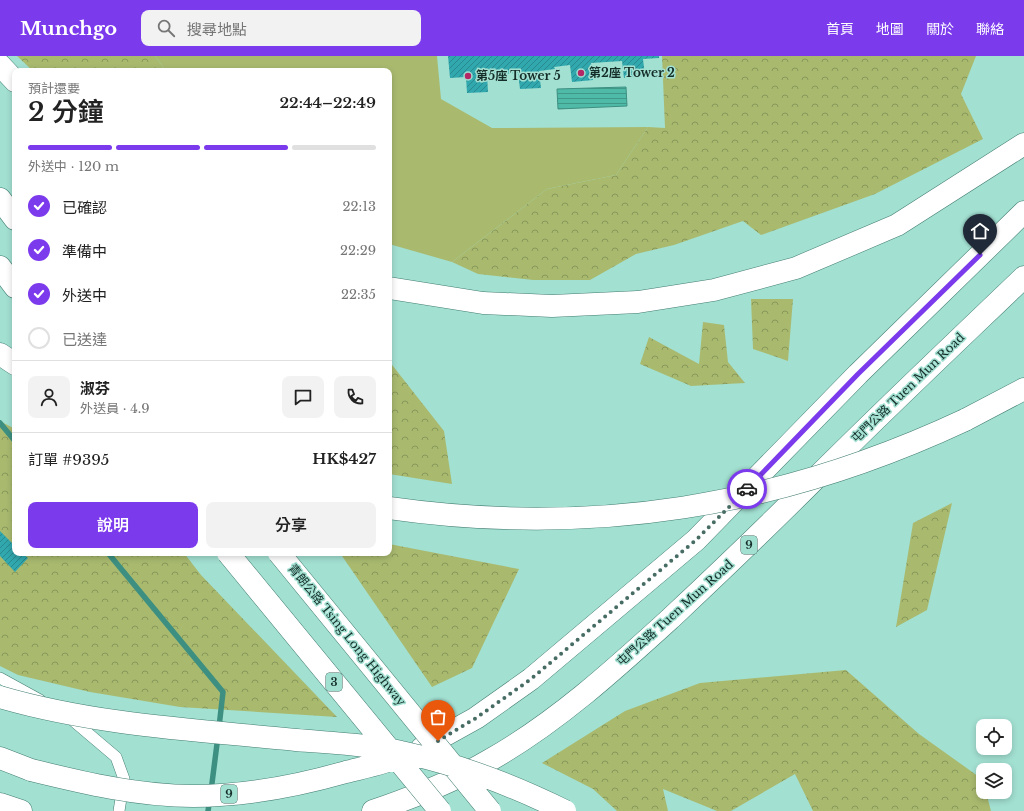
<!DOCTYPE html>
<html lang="zh-TW">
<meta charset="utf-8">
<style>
body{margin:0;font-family:"Libre Baskerville","Noto Sans TC",serif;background:#f2f2f2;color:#222;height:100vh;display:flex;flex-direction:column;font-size:15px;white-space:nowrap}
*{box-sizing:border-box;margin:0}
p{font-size:13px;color:#767676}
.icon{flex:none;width:22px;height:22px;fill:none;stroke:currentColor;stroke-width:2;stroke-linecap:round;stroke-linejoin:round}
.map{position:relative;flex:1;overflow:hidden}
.side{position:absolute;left:12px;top:12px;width:380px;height:488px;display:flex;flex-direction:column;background:#fff;border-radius:8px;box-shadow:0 2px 6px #0003}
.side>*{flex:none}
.buttons{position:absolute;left:976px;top:663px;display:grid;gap:8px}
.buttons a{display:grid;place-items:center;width:36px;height:36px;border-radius:8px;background:#fff;box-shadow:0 2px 6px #0003;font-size:20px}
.pin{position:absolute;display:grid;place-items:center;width:34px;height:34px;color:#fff;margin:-41px -17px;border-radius:50% 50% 50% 0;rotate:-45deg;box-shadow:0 0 4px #0007}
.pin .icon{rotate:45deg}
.courier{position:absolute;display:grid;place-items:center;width:40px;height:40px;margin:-20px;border:3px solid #7c3aed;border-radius:50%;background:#fff;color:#222;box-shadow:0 1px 5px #0007}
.headline em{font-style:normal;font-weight:600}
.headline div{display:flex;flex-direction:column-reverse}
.headline{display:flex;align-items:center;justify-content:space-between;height:68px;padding:0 16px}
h1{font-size:26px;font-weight:600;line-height:30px}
.bar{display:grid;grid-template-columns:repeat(4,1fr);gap:6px 4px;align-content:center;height:48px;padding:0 16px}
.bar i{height:5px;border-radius:3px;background:#e0e0e0}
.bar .on{background:#7c3aed}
.bar p{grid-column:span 4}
.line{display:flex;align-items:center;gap:10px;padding:0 16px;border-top:1px solid #e0e0e0}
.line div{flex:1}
.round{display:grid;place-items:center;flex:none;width:42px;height:42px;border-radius:8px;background:#f2f2f2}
ol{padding:0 16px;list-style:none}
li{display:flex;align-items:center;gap:12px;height:44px}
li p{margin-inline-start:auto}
li .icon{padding:4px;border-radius:50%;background:#7c3aed;color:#fff;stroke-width:4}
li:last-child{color:#767676}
li i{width:22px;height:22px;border:2px solid #e0e0e0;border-radius:50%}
.button{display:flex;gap:8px;margin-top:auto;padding:8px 16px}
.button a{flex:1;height:46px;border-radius:8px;background:#7c3aed;color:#fff;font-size:16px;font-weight:600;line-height:46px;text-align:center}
.button a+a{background:#f2f2f2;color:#222}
header{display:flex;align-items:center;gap:24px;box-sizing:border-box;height:56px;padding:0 20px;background:#7c3aed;color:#fff}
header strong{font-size:19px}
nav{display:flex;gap:22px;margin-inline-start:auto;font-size:14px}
.search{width:280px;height:36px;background:#f2f2f2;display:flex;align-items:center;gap:10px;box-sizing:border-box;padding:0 14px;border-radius:8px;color:#767676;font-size:15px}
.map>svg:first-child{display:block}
.green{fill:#a9ba6f}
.forest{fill:url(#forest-crowns)}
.water{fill:url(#water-rules);stroke:#3d9081}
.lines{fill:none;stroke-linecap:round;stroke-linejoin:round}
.stream{stroke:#3d9081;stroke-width:5.5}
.building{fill:url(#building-hatch)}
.service-casing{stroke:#427d71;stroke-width:12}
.motorway-casing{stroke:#427d71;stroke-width:23}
.service{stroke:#fff;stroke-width:11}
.motorway{stroke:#fff;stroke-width:22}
.motorway-bridge-casing{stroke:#427d71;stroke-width:23;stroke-linecap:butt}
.motorway-bridge{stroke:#fff;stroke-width:22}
.done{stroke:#466c64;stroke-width:4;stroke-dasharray:0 7.2}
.route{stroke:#7c3aed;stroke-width:5}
.poi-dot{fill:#b32865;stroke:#a2e0d2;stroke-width:1.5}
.labels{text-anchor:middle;stroke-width:3;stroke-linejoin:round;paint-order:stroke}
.shield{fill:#a2e0d2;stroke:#3f635b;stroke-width:1}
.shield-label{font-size:11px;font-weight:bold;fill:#142d28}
.poi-label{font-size:12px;font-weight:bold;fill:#142d28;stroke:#a2e0d2;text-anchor:start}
.street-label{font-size:12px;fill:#142d28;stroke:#a2e0d2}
</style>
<header>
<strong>Munchgo</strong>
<div class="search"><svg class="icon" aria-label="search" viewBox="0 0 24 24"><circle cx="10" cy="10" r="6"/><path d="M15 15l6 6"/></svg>搜尋地點</div>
<nav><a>首頁</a><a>地圖</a><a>關於</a><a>聯絡</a></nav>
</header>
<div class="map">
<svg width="1024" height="755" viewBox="0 0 1024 755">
<defs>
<pattern id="forest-crowns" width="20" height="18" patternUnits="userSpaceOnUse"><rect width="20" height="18" fill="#a9ba6f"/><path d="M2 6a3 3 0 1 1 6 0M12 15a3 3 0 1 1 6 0" fill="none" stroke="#88985b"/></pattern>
<pattern id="water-rules" width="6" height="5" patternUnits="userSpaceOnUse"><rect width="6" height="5" fill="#4fbaa7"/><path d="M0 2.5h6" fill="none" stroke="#409888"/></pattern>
<pattern id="building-hatch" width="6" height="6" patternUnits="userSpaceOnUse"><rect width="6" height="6" fill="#30a8ae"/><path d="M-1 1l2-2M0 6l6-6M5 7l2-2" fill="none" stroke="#28898e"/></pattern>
</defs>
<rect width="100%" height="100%" fill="#a2e0d2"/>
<!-- green -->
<path class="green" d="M155,0H437L441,43L492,72L648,71L616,119L547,133L452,206L389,188V15H166Z"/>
<!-- forest -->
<path class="forest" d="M17,0H155L166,15H33Z
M662,0H976L961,38L983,83L875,138L761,179L743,165L674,189L636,198L590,224H533L478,218L452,206L547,133L616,119L648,71L665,72Z
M751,243H793L788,305L753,293Z
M703,266L724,269L728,306L745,327L691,330L640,308L649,281L699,308Z
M389,305L444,375L452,428L389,418Z
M0,365L15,373V497H184L201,519L337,661L180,651L90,636L18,619L0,610Z
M952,447L927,554L896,571L913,467Z
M389,488L519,513L472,612L432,631L340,497H389Z
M846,614L919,678L982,723L983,736H986L991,755H813L795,718L731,755H717L663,733L668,755H617L593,733L542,707L625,655L700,627Z"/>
<!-- water -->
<path class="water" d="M626,31L627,50L558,53L557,33Z"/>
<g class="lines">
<!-- stream -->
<path class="stream" d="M0,367L15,385
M108,497L223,636L219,671
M211,735L218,680
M208,755L210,743"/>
</g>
<!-- building -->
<path class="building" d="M448,0H659V2L643,3L645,20L624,22L622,5L591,7L593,24L572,26L570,9L554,11L555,13L539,15L541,32L520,33L518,17L487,19L488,36L467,37L466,21L450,22Z
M0,475L15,490V497H22L28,502L15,516L0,500Z"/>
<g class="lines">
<defs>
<path id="service" d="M0,622L40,644
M70,662L116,701L124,723L119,755"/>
<path id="motorway" d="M0,9L15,25
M0,143L15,163
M0,211L15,231
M389,232L483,247L552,250L638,246L714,234L796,212L897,169L1024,88
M0,298L15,308
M965,364L1024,333
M422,692L476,662L531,623L696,484L858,318L1024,156
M0,702L31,714
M0,748L21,755
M373,755C414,741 453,726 490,704C557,666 615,613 671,562C720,516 768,470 815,423C884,354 954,288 1024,221"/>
</defs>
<!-- service casing -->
<use href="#service" class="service-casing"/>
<!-- motorway casing -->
<use href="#motorway" class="motorway-casing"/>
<!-- service -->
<use href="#service" class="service"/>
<!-- motorway -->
<use href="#motorway" class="motorway"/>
<defs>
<path id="motorway-bridge" d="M389,452C592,481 779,451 965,364
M228,497L440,755
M279,497L490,755
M0,641C96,669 197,674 296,684C330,687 367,688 401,696C458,708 512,729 565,755
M31,714C84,727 139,740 193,740C245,740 297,730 346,716C366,711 386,707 405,699"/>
</defs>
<!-- motorway-bridge casing -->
<use href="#motorway-bridge" class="motorway-bridge-casing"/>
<!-- motorway-bridge -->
<use href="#motorway-bridge" class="motorway-bridge"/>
</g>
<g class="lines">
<!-- done -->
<path class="done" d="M438,685L476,662L531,623L696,484L747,433"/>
<!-- route -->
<path class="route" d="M747,433L858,318L980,199"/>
</g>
<!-- markers -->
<g class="poi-dot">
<circle cx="581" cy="17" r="4"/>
<circle cx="468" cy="20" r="4"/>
</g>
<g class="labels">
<!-- shield labels -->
<g class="shield">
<rect x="741" y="480" width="16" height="18" rx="3"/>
<rect x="326" y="617" width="16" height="18" rx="3"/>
<rect x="221" y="729" width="16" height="18" rx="3"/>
</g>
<g class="shield-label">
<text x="749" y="493">9</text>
<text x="334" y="630">3</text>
<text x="229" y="742">9</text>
</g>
<!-- poi labels -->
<g class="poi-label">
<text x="589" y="21">第2座 Tower 2</text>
<text x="476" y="24">第5座 Tower 5</text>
</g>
<!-- street labels -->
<g class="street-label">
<text transform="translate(908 332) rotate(-44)" y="4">屯門公路 Tuen Mun Road</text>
<text transform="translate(675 557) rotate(-42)" y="4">屯門公路 Tuen Mun Road</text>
<text transform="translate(347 579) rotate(51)" y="4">青朗公路 Tsing Long Highway</text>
</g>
</g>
</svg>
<div class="buttons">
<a><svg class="icon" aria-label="locate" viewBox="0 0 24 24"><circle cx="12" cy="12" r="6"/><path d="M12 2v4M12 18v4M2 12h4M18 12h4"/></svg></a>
<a><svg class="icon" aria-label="layers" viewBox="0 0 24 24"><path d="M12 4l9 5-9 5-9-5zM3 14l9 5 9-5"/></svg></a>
</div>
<div class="pin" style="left:438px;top:685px;background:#ea580c"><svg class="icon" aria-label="bag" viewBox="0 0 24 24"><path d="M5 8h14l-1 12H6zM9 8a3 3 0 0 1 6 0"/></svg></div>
<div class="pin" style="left:980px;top:199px;background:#1f2937"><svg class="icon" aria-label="home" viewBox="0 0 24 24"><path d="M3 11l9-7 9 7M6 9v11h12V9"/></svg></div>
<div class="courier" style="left:747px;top:433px"><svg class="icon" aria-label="car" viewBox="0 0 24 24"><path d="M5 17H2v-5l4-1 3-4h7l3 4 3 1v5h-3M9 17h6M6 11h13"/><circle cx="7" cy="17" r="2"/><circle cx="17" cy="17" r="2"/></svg></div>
<section class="side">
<div class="headline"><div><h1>2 分鐘</h1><p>預計還要</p></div><em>22:44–22:49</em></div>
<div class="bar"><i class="on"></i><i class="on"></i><i class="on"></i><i></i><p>外送中 · 120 m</p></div>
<ol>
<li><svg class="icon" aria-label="check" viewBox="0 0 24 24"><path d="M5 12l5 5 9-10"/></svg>已確認<p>22:13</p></li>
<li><svg class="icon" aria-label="check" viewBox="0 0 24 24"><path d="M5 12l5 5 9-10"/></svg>準備中<p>22:29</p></li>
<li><svg class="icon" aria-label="check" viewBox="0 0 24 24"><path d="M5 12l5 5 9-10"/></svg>外送中<p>22:35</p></li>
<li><i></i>已送達</li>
</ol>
<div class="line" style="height:72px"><a class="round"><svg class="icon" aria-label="person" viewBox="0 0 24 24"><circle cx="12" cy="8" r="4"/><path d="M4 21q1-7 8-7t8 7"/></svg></a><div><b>淑芬</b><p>外送員 · 4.9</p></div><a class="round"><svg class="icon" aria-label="chat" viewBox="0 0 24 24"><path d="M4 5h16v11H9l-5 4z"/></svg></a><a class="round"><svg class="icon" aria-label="phone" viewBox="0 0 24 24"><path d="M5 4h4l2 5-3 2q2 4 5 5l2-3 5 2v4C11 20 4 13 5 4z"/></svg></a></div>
<div class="line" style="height:52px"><div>訂單 #9395</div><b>HK$427</b></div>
<div class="button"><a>說明</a><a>分享</a></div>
</section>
</div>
